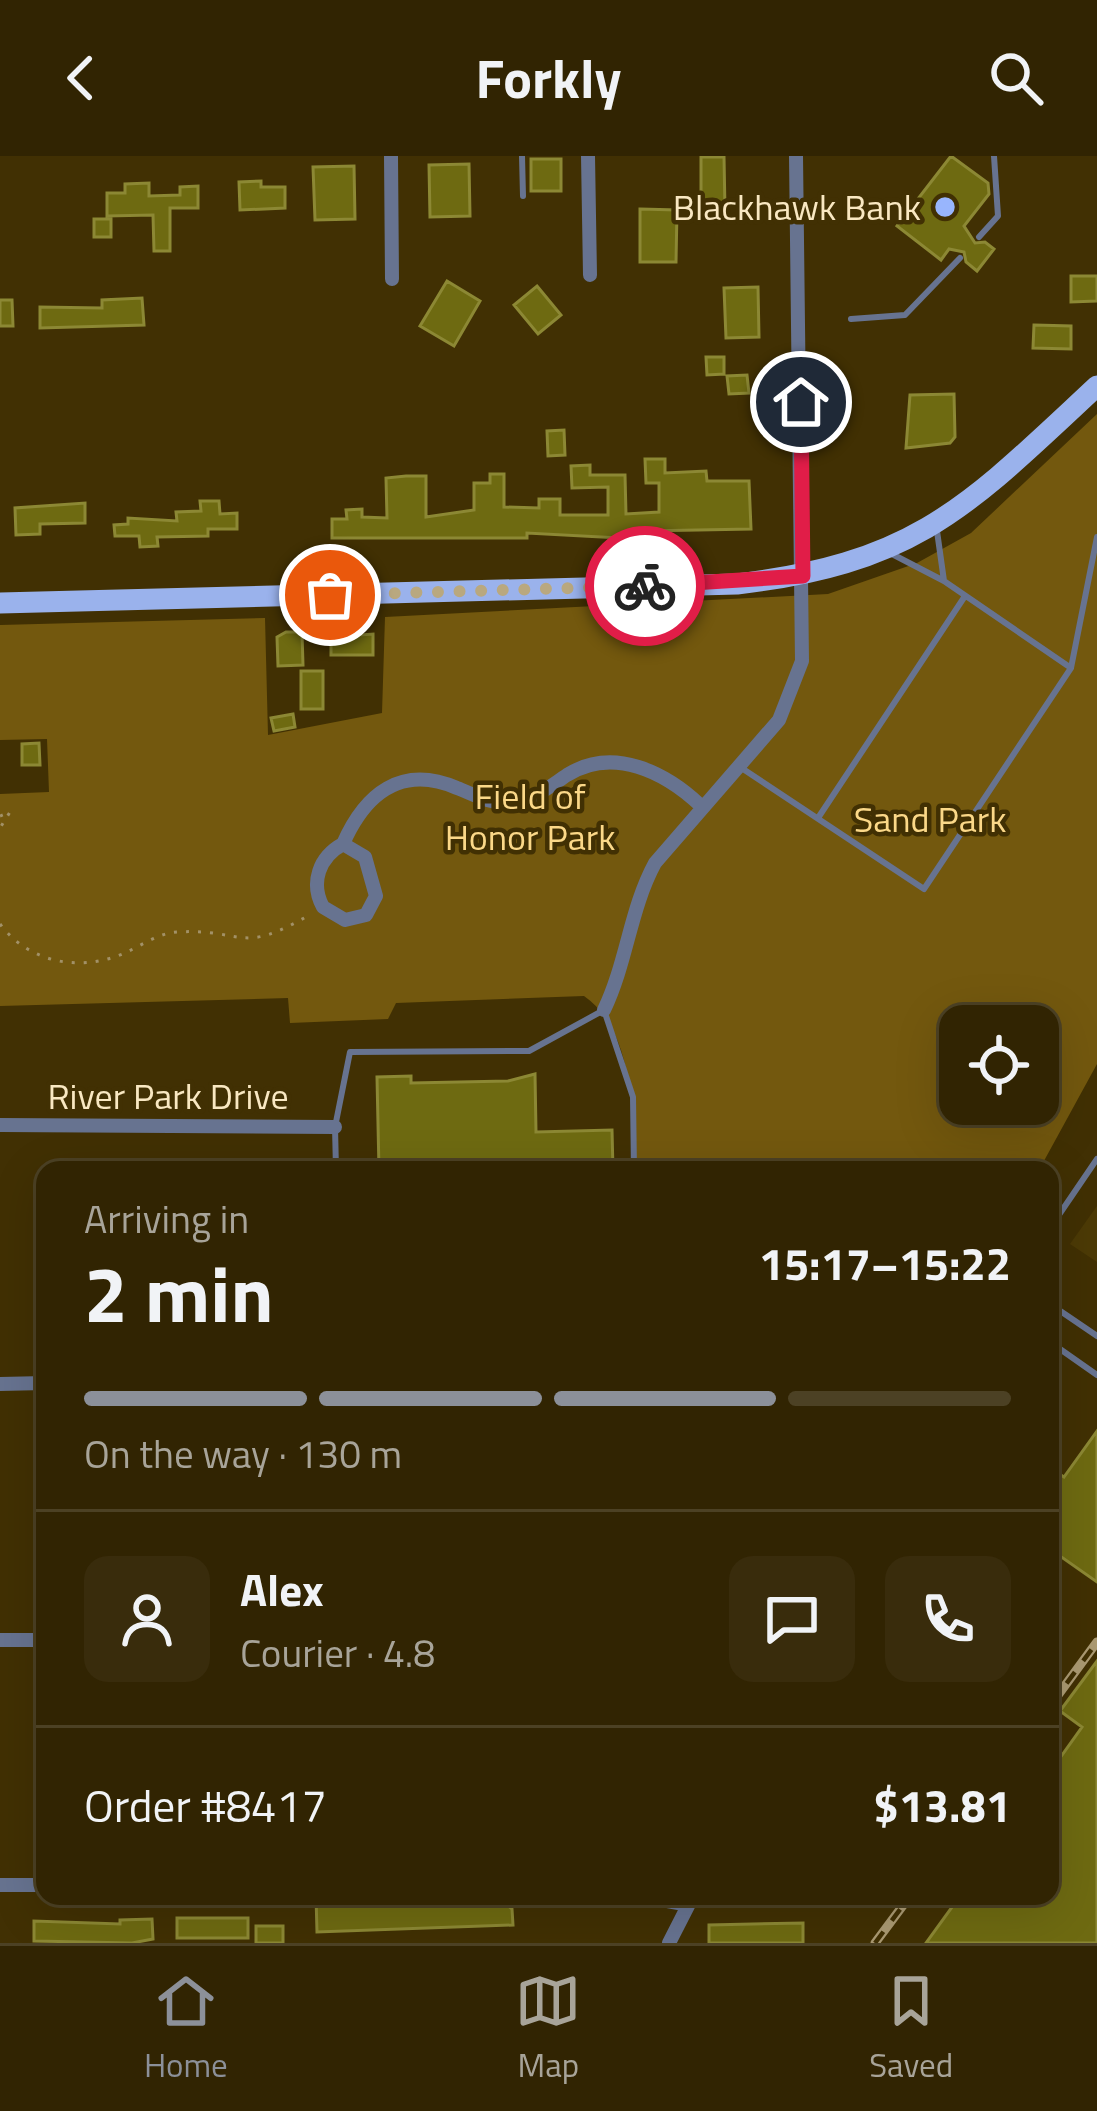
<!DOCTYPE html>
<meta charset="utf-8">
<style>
body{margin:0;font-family:"Titillium Web",sans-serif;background:#392c0c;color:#f1f3f6;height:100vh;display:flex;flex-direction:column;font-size:45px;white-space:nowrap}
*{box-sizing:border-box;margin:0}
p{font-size:39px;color:#a8a499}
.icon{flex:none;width:66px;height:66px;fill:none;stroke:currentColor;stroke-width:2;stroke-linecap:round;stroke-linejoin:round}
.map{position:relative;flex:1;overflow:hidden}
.sheet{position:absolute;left:36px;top:1005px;width:1023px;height:744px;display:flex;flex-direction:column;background:#312402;border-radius:24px;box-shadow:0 12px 48px #0002,0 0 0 3px #4c4124}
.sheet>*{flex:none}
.fabs{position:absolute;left:939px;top:849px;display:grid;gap:24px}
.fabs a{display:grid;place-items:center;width:120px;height:120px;border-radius:24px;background:#312402;box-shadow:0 12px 48px #0002,0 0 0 3px #4c4124;font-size:60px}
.pin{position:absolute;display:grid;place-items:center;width:102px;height:102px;color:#fff;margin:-51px;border:6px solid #fff;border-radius:50%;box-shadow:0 3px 12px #0007}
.courier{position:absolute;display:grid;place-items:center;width:120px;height:120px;margin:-60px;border:9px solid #e11d48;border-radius:50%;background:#fff;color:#222;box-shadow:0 3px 15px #0007}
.head em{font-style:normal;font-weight:700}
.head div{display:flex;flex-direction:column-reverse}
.head{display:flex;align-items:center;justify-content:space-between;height:204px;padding:0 48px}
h1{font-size:78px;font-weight:700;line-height:90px}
.bar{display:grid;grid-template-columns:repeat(4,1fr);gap:18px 12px;align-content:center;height:144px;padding:0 48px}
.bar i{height:15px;border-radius:9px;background:#4c4124}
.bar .on{background:#8c9099}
.bar p{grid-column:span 4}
.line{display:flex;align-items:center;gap:30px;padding:0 48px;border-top:3px solid #4c4124}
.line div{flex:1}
.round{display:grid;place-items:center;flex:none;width:126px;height:126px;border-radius:24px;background:#392c0c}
header{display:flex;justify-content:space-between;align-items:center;height:156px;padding:0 48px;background:#312402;font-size:54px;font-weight:700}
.menu{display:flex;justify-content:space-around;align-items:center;height:168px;border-top:3px solid #4c4124;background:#312402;font-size:33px;color:#a8a499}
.menu a{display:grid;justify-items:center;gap:6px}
.menu .on{color:#8c9099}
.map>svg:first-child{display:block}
.built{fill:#4c3a06}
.green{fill:#73580e;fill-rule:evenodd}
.building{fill:#6e6a11;stroke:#8c8834;stroke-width:3}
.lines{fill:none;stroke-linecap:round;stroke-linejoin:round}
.path{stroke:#a29167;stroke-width:3;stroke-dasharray:3 9;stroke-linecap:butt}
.lane{stroke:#677390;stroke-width:6}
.street{stroke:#677390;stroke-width:14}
.primary{stroke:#9ab2ec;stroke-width:21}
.rail-casing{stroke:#ab9a72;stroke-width:9}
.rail{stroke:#413003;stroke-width:4.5;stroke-dasharray:14;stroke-linecap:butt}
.done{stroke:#b9a87f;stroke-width:12;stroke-dasharray:0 21.6}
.route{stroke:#e11d48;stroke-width:15}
.poi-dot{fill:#98b5fd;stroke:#413003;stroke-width:4.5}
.labels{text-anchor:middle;stroke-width:9;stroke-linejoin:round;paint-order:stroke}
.poi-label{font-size:36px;fill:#f9e8c2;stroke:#413003;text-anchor:end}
.park-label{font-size:36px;fill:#fbd888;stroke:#413003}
.street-label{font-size:36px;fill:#f9e8c2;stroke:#413003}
</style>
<header><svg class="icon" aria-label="back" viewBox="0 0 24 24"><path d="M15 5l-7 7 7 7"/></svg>Forkly<svg class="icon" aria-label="search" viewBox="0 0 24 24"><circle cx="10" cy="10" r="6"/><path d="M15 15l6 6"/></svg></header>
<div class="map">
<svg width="1097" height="1787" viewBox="0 0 1097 1787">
<rect width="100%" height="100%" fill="#413003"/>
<!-- built -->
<path class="built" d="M1097,1050V1116V1106L1070,1088Z"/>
<!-- green -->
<path class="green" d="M1097,258V908L1039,1014H634C633,958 634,875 584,840L396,847L388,863L290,867L288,842L0,850V638L49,636L47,583L0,584V469L265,462L268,579L382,557L385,461L828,438L917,407L971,377ZM960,870H1038V948H960Z"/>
<!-- building -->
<path class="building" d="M951,0L988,27L989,38L964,70L975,87L985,86L994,93L977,115L966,106L964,96L949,93L941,104L897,70Z
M701,1H724L725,55H701Z
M531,3H561V35H531Z
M469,8L470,60L430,61L429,9Z
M354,10L355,63L315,64L313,11Z
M261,25V31H285V52L240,54L239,26Z
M149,27V40L180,39V31L198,30V52H170V95H154L153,59L107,60V37H125V28Z
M640,53L677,54L676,106H640Z
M94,63H111V81H94Z
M1071,120H1097V145L1071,146Z
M447,125L480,145L454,190L420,170Z
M537,130L561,159L538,178L514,149Z
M758,131L759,181L726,182L724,132Z
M142,142L144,169L40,172V151L102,152V144Z
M0,144H12L13,170H0Z
M1034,169L1071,170V193L1033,192Z
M706,201H724V218L707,219Z
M747,219L749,237L729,238L727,220Z
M954,238L955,281L950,287L906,292L910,239Z
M564,274L565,299L548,300L547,275Z
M645,303H665V317L706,315L707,325H749L751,373L644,375V380L620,382L527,377V382H332V363H347L346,354L362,353V361L387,362L386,322L406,320H426V361L474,354V327H490V318H504V351L539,352V343H560V359H608V331L572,332L571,310L590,309V319H625L626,358L659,356V327H646Z
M200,345H219L220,358L237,357V373H208V380L157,381L158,390L140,391L139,380H115L114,369L128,368V362L177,365L176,356L201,355Z
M85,347V367L40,368V378L16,379L15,352Z
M286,476H302L303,509L278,510L277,481Z
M373,478V499H331V481Z
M301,515H323V553H301Z
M293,558L295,571L274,575L271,562Z
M39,587L40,609H22V588Z
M535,918L536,976L612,974L613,1014H379L377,921L411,920V927L508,925Z
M1097,1275V1426L1050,1393V1312L1064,1321Z
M1097,1505V1787H926L960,1740H1050V1616L1082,1571L1060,1555Z
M316,1740H451L452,1749L506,1748L512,1753L513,1769L317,1776Z
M177,1762H248V1782H177Z
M152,1763L153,1783L132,1787L34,1785V1765L120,1768V1764Z
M803,1767V1787H709V1769Z
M256,1770H283V1787H256Z"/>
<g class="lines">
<!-- path -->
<path class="path" d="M0,660L10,656L0,672
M0,768C30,808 81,816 125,797C142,789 159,777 177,776C246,772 238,801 311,758"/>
<!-- lane -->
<path class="lane" d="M522,0L523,40
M979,81L998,60L994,0
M851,163L905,159L960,102
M937,375L944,425
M1071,512L1097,381
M740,611L924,733L1071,512L944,425L890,397
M818,662L965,440
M336,1014L335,971L350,896L529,895L604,854L633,941L634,1014
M1050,1072L1097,1003
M1050,1148L1097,1180
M1050,1186L1097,1219
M513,1746L645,1745L683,1752"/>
<!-- street -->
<path class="street" d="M391,0L392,123
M588,0L590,119
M343,688C365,638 401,608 457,632C475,639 490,648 510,647C533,645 549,631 567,619C613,590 665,616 700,649
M343,688L365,701L376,740L366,759L345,764L323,751C310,727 319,701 343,688Z
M604,854C627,806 630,753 655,707L779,564L802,505L796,0
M0,969L335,971
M0,1228L45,1227
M0,1484H45
M0,1729H45
M669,1787L693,1740"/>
<!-- primary -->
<path class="primary" d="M0,447L737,428C918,407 969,349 1097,230"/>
<defs>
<path id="rail" d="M1050,1550L1097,1486
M875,1787L910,1740"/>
</defs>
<!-- rail casing -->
<use href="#rail" class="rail-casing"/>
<!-- rail -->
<use href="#rail" class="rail"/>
</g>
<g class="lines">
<!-- done -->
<path class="done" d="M330,439L645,430"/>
<!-- route -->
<path class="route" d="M645,430L803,420L801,246"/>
</g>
<!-- markers -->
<circle class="poi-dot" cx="945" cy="51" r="12"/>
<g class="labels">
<!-- poi labels -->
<g class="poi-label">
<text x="921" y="64">Blackhawk Bank</text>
</g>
<!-- park labels -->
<g class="park-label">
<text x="530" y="653">Field of<tspan x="530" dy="41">Honor Park</tspan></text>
<text x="930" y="676">Sand Park</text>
</g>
<!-- street labels -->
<g class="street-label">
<text x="168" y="953">River Park Drive</text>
</g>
</g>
</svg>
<div class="fabs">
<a><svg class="icon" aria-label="locate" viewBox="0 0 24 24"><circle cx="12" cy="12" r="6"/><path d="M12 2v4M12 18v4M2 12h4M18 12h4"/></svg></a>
</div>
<div class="pin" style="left:330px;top:439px;background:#ea580c"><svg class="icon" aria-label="bag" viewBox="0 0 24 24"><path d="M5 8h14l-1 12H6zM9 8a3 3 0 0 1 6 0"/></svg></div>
<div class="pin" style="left:801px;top:246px;background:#1f2937"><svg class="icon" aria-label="home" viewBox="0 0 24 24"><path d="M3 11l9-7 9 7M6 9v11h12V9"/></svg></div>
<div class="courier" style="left:645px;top:430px"><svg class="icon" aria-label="bike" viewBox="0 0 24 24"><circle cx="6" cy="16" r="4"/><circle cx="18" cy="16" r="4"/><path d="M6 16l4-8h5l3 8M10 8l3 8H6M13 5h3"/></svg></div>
<section class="sheet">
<div class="head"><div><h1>2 min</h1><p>Arriving in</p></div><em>15:17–15:22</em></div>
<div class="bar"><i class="on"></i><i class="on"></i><i class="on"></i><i></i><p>On the way · 130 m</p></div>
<div class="line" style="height:216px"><a class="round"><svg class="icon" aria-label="person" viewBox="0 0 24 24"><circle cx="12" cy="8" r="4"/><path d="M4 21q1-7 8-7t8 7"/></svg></a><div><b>Alex</b><p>Courier · 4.8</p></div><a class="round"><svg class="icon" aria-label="chat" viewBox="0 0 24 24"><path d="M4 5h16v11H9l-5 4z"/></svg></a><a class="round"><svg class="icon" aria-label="phone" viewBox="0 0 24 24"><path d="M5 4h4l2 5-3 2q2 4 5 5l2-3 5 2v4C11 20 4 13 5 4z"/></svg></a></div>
<div class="line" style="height:156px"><div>Order #8417</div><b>$13.81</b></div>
</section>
</div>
<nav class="menu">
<a class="on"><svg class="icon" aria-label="home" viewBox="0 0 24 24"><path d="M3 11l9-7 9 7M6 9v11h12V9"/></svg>Home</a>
<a><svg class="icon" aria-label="map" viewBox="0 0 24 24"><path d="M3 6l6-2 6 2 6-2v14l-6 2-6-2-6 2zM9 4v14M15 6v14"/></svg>Map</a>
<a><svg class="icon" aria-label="saved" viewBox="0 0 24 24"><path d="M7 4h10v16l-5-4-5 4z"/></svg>Saved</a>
</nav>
